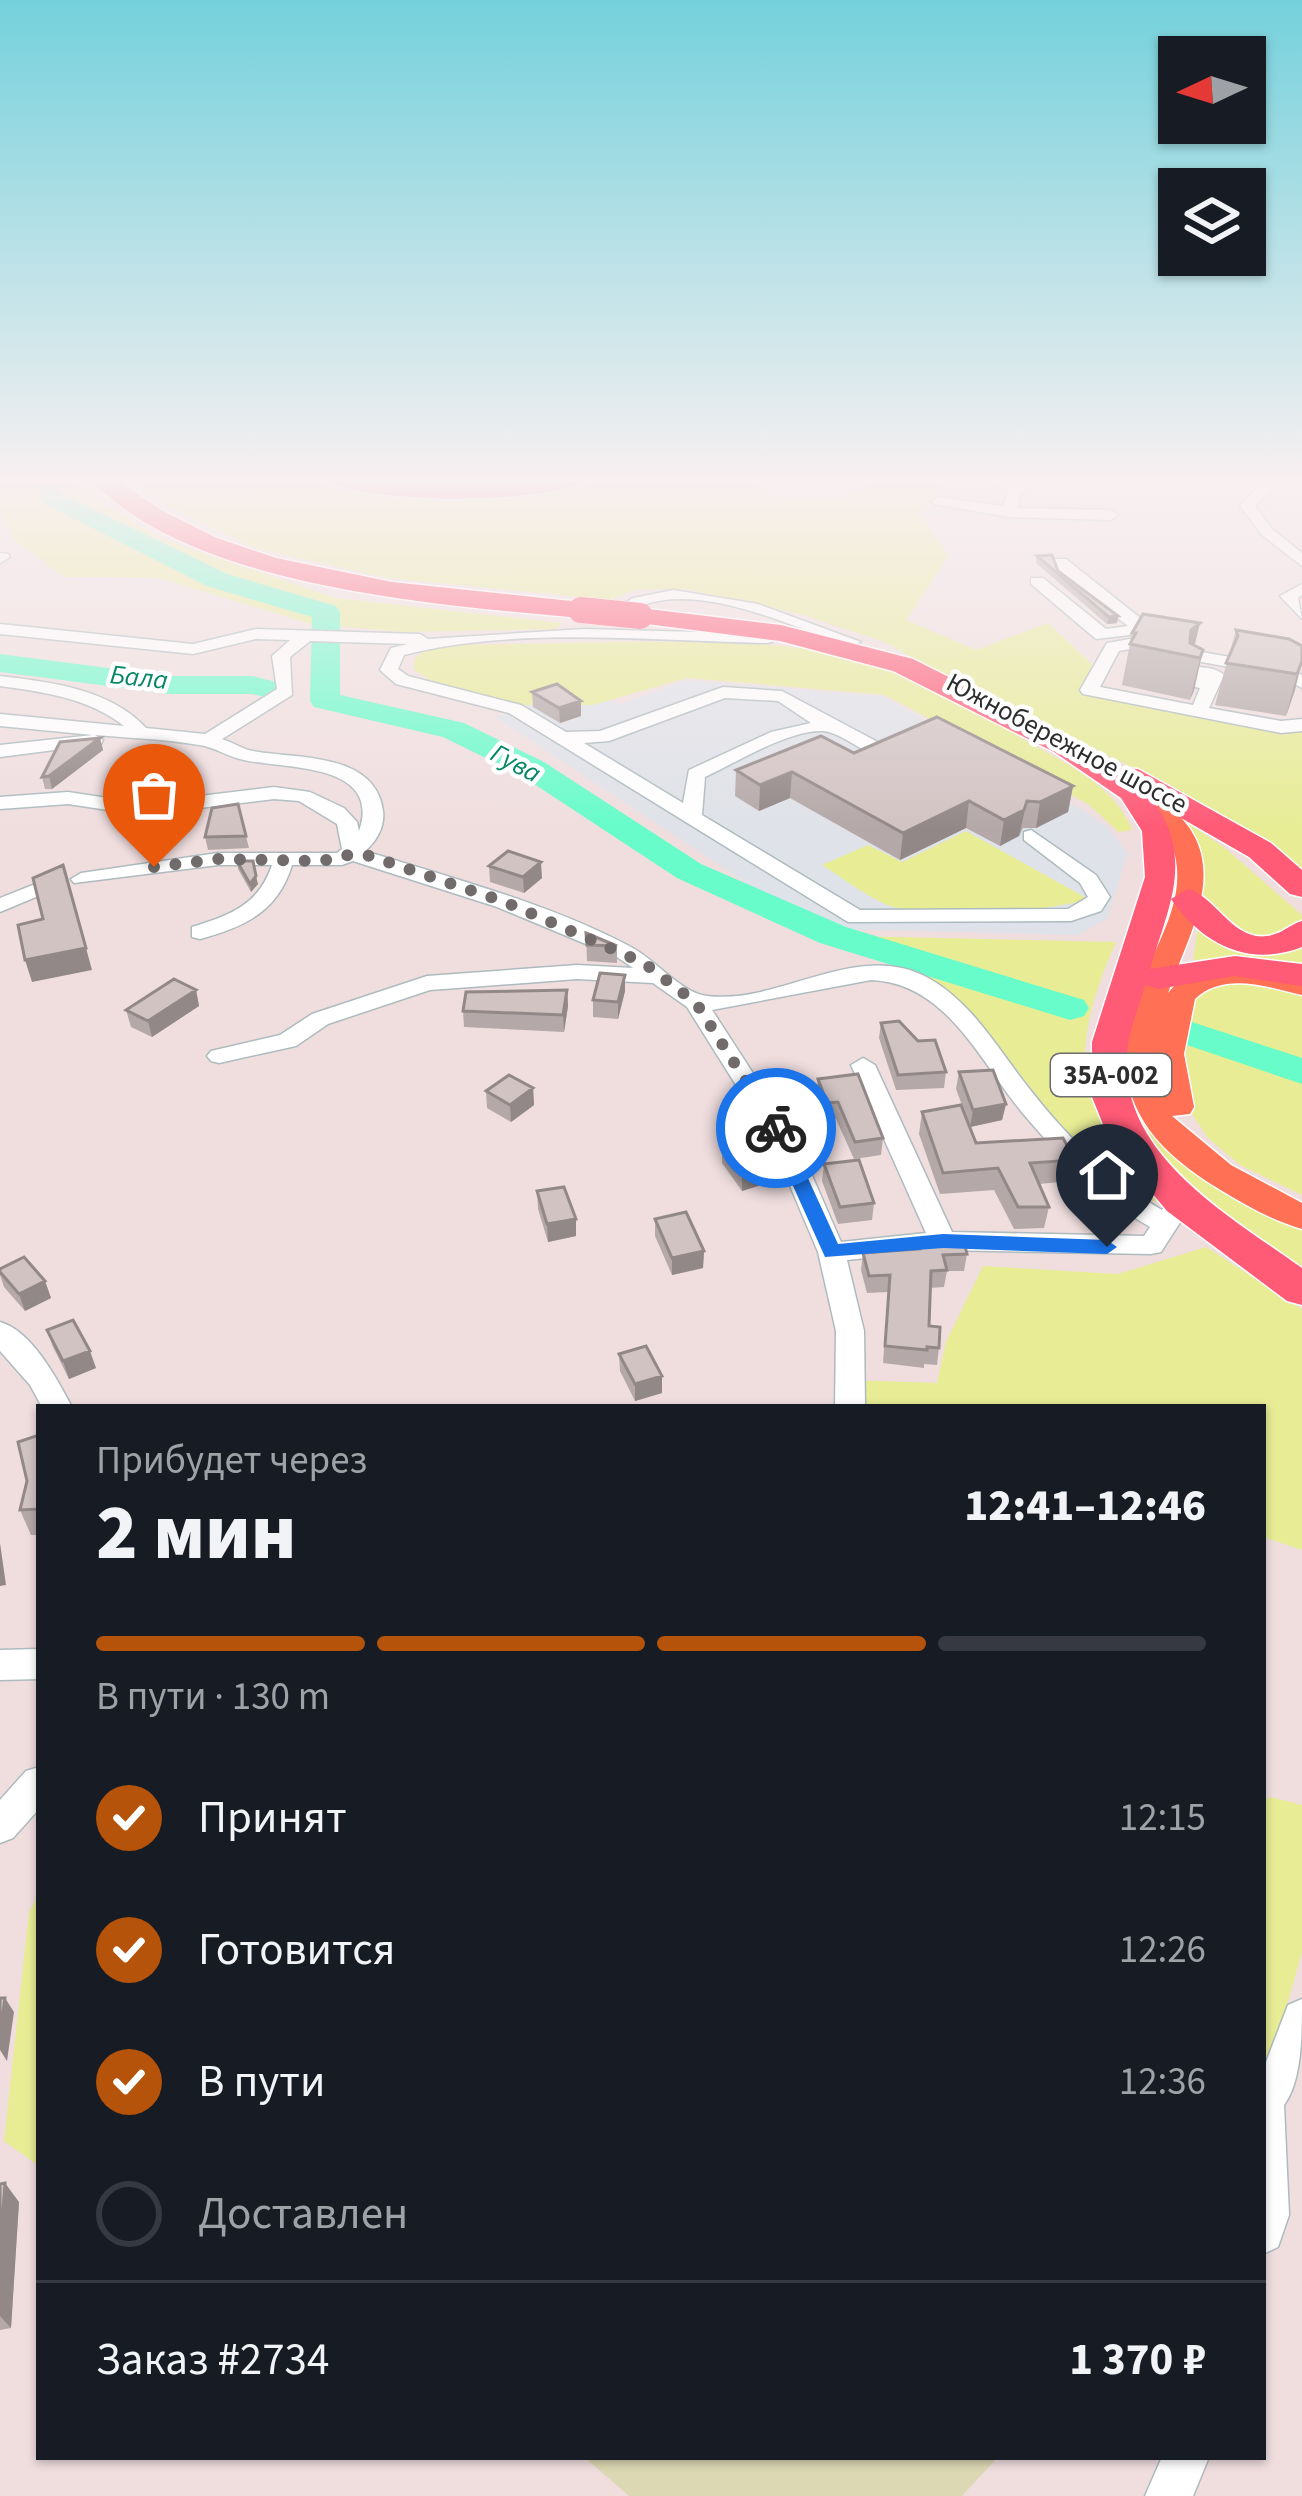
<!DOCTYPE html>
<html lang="ru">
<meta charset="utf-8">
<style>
body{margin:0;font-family:"Source Sans 3",sans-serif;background:#20242c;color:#f1f3f6;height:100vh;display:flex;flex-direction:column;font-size:45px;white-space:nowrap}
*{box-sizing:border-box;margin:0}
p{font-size:39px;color:#9ea1a6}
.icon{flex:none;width:66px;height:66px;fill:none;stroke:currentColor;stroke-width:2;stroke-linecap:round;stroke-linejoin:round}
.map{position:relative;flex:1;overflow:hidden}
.details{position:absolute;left:36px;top:1404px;width:1230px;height:1056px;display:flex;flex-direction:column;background:#171b24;border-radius:0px;box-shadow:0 3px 9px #0004}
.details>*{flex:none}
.needle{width:78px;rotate:266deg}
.buttons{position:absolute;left:1158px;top:36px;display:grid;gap:24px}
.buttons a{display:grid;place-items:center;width:108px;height:108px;border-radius:0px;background:#171b24;box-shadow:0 3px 9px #0004;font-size:60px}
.pin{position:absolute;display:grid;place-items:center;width:102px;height:102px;color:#fff;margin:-123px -51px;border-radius:50% 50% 50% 0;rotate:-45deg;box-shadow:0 0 12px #0007}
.pin .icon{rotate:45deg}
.courier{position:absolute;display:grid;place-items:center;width:120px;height:120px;margin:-60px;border:9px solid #1a73e8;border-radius:50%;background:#fff;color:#222;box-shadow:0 3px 15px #0007}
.summary em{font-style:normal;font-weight:800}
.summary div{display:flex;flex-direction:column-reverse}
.summary{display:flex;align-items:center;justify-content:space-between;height:204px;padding:0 60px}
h1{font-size:78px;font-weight:800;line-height:90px}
.bar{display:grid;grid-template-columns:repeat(4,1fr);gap:18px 12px;align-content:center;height:144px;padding:0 60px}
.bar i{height:15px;border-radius:9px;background:#363941}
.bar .on{background:#b45309}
.bar p{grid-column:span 4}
.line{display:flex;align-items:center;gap:30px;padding:0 60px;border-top:3px solid #363941}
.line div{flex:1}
ol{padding:0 60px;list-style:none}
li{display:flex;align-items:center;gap:36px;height:132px}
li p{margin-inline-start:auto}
li .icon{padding:12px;border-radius:50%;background:#b45309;color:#fff;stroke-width:4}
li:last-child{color:#9ea1a6}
li i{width:66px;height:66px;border:6px solid #363941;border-radius:50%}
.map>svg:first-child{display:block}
.industrial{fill:#dfe2e8}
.green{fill:#e7ec95}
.cemetery{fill:#dcd8b3}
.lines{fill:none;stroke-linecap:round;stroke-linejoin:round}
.river{fill:#67fcca;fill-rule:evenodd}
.minor-casing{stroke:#aebbbe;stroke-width:3}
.major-casing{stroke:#fff;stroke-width:3}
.highway-casing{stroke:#fff;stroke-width:3}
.minor{fill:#fff;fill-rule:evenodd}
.major{fill:#ff7054;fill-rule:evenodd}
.highway{fill:#ff5a76;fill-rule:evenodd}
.highway-bridge-casing{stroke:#fff;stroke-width:27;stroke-linecap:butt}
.highway-bridge{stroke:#ff5a76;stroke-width:26}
.wall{fill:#b5a8a8}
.shaded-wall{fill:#938888}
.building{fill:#d2c3c3;stroke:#938888;stroke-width:3}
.route{fill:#1a73e8}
.done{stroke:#716b6b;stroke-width:12;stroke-dasharray:0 21.6}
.labels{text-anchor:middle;stroke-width:9;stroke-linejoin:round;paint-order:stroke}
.far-water-label{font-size:27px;font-style:italic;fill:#048765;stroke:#fff}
.far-street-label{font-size:27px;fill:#2d2d2d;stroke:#fff}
.shield{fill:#fff;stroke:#6c6c6c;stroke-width:3}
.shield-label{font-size:27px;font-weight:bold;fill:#2d2d2d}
</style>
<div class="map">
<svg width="1302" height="2496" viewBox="0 0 1302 2496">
<rect width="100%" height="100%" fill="#f0dedf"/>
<!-- industrial -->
<path class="industrial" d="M959,479H1039L1029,495L1104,497L1113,508L1106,522L1100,523H1021L982,516L965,521L924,513Z
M686,680L882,696L1072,803L1108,827L1128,854L1107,919L1078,935L830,929L783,907L495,717L585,685L619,705Z"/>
<!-- green -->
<path class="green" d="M0,479H65L161,539L336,598L562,623L555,629L405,632L311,624L158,578L64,577L13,539L0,509Z
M129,479H310L353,493L449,502L540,495L611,479H753L771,496L837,499L883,479H948L920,514L949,556L906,620L976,650L1048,623L1094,666L1080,691L1127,704L1302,732V869L1156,779L939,673L885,642L800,614L685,589L634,590L611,600L387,578L251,547L175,509Z
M620,642C720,642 826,638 919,680C957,697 994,722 1030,743C1069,765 1116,787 1132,830L1119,832L1088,804L885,695L687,678L593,705H521L433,682L414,670V660L421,653L447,645Z
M1173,813L1225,848L1302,915V968L1253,957L1193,960L1199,919Z
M966,831L1088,899C1048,912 924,921 885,904C863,894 843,878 822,865L868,845L902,862Z
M852,936L1116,942C1066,1055 1074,1110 1161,1201C1105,1209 1025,1071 986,1033C965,1013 933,983 910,965C895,952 871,945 852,936Z
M1162,966L1147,1100L1302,1226V1271C1249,1238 1115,1141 1125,1070C1129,1037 1151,998 1162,966Z
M1252,980L1302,992V1195L1240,1165L1208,1138L1185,1104L1177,1039L1197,991L1221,981Z
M1206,1247L1302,1309V1550L1263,1537V1407H846L851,1380L937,1383L946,1342L983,1266L1118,1274Z
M1271,1797L1302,1805V1952L1270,2066L1263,2068V1800Z
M39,1893V2166L4,2141L29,1912Z"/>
<!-- cemetery -->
<path class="cemetery" d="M584,2457H998L962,2496H629Z"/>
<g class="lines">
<!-- river -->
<path class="river" d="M32,479H56L62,494L227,574L336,606L340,612V695L464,723L544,762L701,864L846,927L1084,1000L1089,1008L1084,1016L1070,1020L820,943L677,878L522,776L443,737L314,707L310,701L312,617L207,586L43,503Z
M0,654L170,676H252L288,685L292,691L277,700L252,694H170L0,672Z
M1192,1022L1302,1058V1084L1178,1042L1172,1034L1178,1026Z"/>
<defs>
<path id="minor" d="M439,479H465L486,487L479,491Z
M965,479H1039L1020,495L1018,508L1110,510L1118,515L1110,520L1010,517L934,504L932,501L939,497L1003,506L1009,489Z
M1265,479H1280L1255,506L1272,529L1302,553V566L1262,535L1240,506Z
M0,553L8,554L10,557L0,563Z
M1054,559H1066L1168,640L1169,646L1284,667L1302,675V688L1279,676L1130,649L1119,651L1100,687L1193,705L1200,688L1185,685L1186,672C1194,664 1216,667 1224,675L1209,708L1281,721L1302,719V731L1281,733L1083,694L1080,690L1107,643L1130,639L1149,642L1138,634L1096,639L1031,584V578H1043L1106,629L1128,626L1060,574Z
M1302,584V595L1298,598L1302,619L1280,596Z
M673,590L758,604L861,642L846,646C792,625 704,585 646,604C635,608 624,616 613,622L599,618L633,598Z
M0,624L193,644L256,629L420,634L428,639L584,629L772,634V642L766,643C651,641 516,626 404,655L398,669L408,676L521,705L566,732L600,731L723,687L782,691L902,755C879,771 848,733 823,731C790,729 735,763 705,777L702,815L860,910L1068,909L1088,897L1080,883L1024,840V832L1031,830L1096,875L1110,897L1101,911L1071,921L848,922L509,713L396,684L380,670L391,648L408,644L310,641L290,657L292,695L222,739C231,742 240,747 248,750C289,760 375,749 383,811C385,826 377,841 365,851C454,879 548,903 631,947C655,959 681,993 707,996C781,1005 858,938 930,979C973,1004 998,1049 1028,1087C1064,1134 1110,1180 1162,1210L1172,1195L1181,1192L1194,1201L1161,1252L1151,1254L943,1250L847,1260L864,1331L865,1407H835L836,1331L818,1252L771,1141L687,1007L653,983L577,979L430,990L328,1024L296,1046L219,1063L211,1061L207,1056L211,1051L280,1035L312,1014L427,976L577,965L633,968L617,957L497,907L353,861L342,865H292C278,912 244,927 200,939L192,937V927C230,915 259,905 272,865H218L74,883L71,879L81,873L218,853H337L342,849L337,824L299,801L274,799L141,815L68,804L0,809V797L68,792L141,803L274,787L310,792L344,808L357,822L359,831C383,762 283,769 244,760C228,757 215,747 199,745C165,739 130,738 95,735L103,740L101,744L0,757V745L93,735L0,726V714L124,726C89,698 43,692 0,686V676C51,682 110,689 146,728L205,734L277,689L272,656L290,640L256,639L193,654L0,634ZM725,698L778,701L811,723L771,732L689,770L683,803L584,743L609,741ZM871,980C948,983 981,1064 1025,1116C1061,1158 1101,1199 1150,1227L1144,1236L952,1232L875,1065L863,1058L851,1065L926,1233L841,1242L797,1141L712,1010Z
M48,879L55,881V889L0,912V898Z
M0,1322C32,1331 57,1379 72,1407H42L30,1385L0,1351Z
M39,1649V1679L0,1680V1650Z
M39,1767V1809L13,1838L0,1843V1800L26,1771Z
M1302,1999C1302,2035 1302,2081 1284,2105L1289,2215L1278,2247L1263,2254V2070L1288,2005Z
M1162,2457H1209L1193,2496H1145Z"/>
<path id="major" d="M1132,784C1147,788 1160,799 1172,809C1234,862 1189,932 1168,993C1200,953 1258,965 1302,976V995C1268,987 1224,971 1195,999L1184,1054L1194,1107L1190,1114L1172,1116L1231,1165L1302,1203V1229C1273,1221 1245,1205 1219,1189C1139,1141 1105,1085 1138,991C1153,949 1184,907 1176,860C1170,825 1139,817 1119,792Z"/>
<path id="highway" d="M90,479H116L161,510L217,538L276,558L392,582L581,602L594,610L581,618C441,605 190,588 90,479Z
M325,479L456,485L588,479C556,505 358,505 325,479Z
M640,608L781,625L913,659L1074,740L1117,768L1138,769L1271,843L1302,870V897L1290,894L1249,857L1155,803C1194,861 1168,908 1150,969L1235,956L1302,964V986L1235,976L1158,989L1145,985C1140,1003 1133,1021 1129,1038C1108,1149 1227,1214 1302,1268V1305L1287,1301L1167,1211L1111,1144L1092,1097V1042L1145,877L1142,831L1121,798L1054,752L893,671L780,641L631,622L627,616Z
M1188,889C1217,896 1235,948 1275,934C1285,931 1291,924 1302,921V947C1249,968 1202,944 1171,899Z"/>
</defs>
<!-- minor casing -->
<use href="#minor" class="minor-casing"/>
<!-- major casing -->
<use href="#major" class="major-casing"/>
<!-- highway casing -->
<use href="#highway" class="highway-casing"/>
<!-- minor -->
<use href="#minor" class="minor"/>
<!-- major -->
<use href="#major" class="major"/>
<!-- highway -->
<use href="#highway" class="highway"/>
<defs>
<path id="highway-bridge" d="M581,610L640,616"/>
</defs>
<!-- highway-bridge casing -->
<use href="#highway-bridge" class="highway-bridge-casing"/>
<!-- highway-bridge -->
<use href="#highway-bridge" class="highway-bridge"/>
</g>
<!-- wall -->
<path class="wall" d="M1037,556L1118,616L1117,623L1107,624L1036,563Z
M1236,630L1302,646L1295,690L1286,716L1215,705Z
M1132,633L1195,646L1203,650L1190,700L1122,685Z
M532,692L581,716L560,723L533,707Z
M100,738L103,750L52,789H45L42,777Z
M854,753L1073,786L1068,812L1036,828H1023L1019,836L1000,846L966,828L900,860L790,798L759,811L735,796L736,770Z
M246,836L249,848L208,850L205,837Z
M237,861L258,884L251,892L238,869Z
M489,866L542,878L524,893L490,882Z
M586,933L617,946V963L587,961Z
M625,975V991L618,1019L593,1017V1000Z
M196,990L199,1006L152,1037L131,1027L126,1010Z
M567,990L568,1006L564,1032L464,1027L463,1011Z
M881,1023L946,1072L944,1088L896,1090L879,1038Z
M959,1072L1006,1104L1002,1120L970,1127L956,1089Z
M818,1079L883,1138L881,1155L854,1159L836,1119L825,1120L816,1096Z
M533,1088L534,1105L511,1122L487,1108L486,1091Z
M922,1112L976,1143L1075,1160L1070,1181L1039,1184L1049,1207L1044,1228L1014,1229L994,1190L940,1194L919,1134Z
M722,1146L768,1166L767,1183L742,1191L722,1163Z
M824,1164L874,1203L872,1220L838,1224L822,1181Z
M537,1191L576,1219V1236L548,1242L538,1209Z
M655,1219L704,1251L703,1268L672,1275L655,1236Z
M917,1240L967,1254L964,1271H947L944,1287L930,1288L929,1326L939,1348L937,1365L924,1364V1368L883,1363L888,1292L867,1293L861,1270L863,1253L916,1249Z
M0,1269L45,1281L51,1298L25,1311L4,1287L0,1275Z
M47,1330L96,1368L69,1379L53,1347Z
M619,1354L662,1376V1393L635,1401L620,1371Z
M39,1435V1535H31L20,1510Z
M0,2184L19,2202L11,2328L0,2330Z"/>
<!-- shaded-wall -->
<path class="shaded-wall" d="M1118,616L1117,623L1107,624L1109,617Z
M1200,623L1192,656L1185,655L1191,630Z
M1203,650L1194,691L1190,700L1200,658Z
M1302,661L1295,690L1286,716L1297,674Z
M581,701V716L560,723L559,708Z
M100,738L103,750L52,789L49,776Z
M792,772L790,798L759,811L760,785Z
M1073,786L1068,812L1036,828L1040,802Z
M969,801L966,828L900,860L903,833Z
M1027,801L1019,836L1000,846L1004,820Z
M541,862L542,878L524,893L523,877Z
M256,876L258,884L251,892L250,884Z
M86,948L92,970L32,982L25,960Z
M625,975V991L618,1019V1002Z
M196,990L199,1006L152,1037L148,1021Z
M567,990L568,1006L564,1032L563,1015Z
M533,1088L534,1105L511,1122L510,1105Z
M1006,1104L1002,1120L970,1127L973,1110Z
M768,1166L767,1183L742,1191V1174Z
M576,1219V1236L548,1242L547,1224Z
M704,1251L703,1268L672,1275V1258Z
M45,1281L51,1298L25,1311L19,1294Z
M90,1351L96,1368L69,1379L63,1361Z
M662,1376V1393L635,1401V1384Z
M0,1543L6,1585L0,1586Z
M5,1998L14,2012L7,2061L0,2050V2032Z
M5,2183L19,2202L11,2328L0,2316V2249Z"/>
<!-- building -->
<path class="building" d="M1052,555L1058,571L1118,616L1109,617L1037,556Z
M1143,614L1200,623L1191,630L1190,643L1203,650L1200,658L1130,644L1136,633H1132Z
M1236,630L1289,639L1302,646V661L1297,674L1226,663L1238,636Z
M557,684L581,701L559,708L532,692Z
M937,717L1073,786L1040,802L1027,801L1024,810L1004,820L969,801L903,833L792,772L760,785L736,770L821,736L854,753Z
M100,738L49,776L42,777L60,742Z
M238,804L246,836L205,837L212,808Z
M508,851L541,862L523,877L489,866Z
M237,861H253L256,876L250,884Z
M63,865L86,948L25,960L18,925L43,919L33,878Z
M586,933L617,946L587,945Z
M600,973L625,975L618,1002L593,1000Z
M174,979L196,990L148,1021L126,1010Z
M567,990L563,1015L463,1011L466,992Z
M899,1021L918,1041L935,1040L946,1072L898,1075L881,1023Z
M993,1070L1006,1104L973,1110L959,1072Z
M858,1074L883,1138L855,1142L838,1102L827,1103L818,1079Z
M509,1075L533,1088L510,1105L486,1091Z
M961,1105L976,1143L1063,1138L1075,1160L1030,1163L1049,1207H1018L998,1168L943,1173L922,1112Z
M747,1138L768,1166L742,1174L722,1146Z
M859,1160L874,1203L840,1207L824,1164Z
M564,1187L576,1219L547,1224L537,1191Z
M686,1212L704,1251L672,1258L655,1219Z
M963,1238L967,1254L943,1255L947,1270L931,1271L929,1326L940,1327L939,1348L927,1347V1350L885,1346L890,1275L869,1276L863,1253L920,1249L917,1240Z
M24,1257L45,1281L19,1294L0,1272V1269Z
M73,1320L90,1351L63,1361L47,1330Z
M646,1346L662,1376L635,1384L619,1354Z
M39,1435V1509L20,1510L27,1481L18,1442Z
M0,1998H5L0,2032Z
M5,2183L0,2249V2184Z"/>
<!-- sky -->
<linearGradient id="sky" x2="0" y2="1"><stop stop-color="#74d1dc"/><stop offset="0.58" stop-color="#f8f0f1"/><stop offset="1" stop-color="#f8f0f1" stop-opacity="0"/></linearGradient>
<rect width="1302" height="829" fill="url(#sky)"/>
<!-- route -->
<path class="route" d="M769,1124L785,1128L838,1244L943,1234L1107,1240L1117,1247L1107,1254L943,1248L825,1257L767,1128Z"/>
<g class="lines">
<!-- done -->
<path class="done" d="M154,867L218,859L322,861L353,854L370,856L505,902L644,963L696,1003L776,1128"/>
</g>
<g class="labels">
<!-- far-water labels -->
<g class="far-water-label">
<text transform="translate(139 677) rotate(6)" y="9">Бала</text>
<text transform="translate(516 763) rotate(28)" y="9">Гува</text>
</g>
<!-- far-street labels -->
<g class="far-street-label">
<text transform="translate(1067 743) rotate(28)" y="9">Южнобережное шоссе</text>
</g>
<!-- shield labels -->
<rect class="shield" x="1051" y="1054" width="120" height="42" rx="9"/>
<g class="shield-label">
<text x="1111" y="1084">35А-002</text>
</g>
</g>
</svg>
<div class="buttons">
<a><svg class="needle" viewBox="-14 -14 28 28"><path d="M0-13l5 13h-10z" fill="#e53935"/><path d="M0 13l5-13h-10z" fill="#9ea1a6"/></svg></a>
<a><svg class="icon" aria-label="layers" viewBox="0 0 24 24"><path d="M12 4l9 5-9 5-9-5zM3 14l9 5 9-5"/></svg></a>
</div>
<div class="pin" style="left:154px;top:867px;background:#ea580c"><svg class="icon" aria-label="bag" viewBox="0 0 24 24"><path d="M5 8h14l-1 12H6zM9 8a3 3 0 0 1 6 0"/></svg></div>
<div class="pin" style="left:1107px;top:1247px;background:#1f2937"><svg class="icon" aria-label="home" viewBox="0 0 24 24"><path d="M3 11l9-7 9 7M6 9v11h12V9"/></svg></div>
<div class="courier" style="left:776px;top:1128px"><svg class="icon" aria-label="bike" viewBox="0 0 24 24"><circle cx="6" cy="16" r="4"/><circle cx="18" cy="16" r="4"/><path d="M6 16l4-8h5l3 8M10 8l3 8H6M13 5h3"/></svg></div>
<section class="details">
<div class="summary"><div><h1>2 мин</h1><p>Прибудет через</p></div><em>12:41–12:46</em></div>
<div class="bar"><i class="on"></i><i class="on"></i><i class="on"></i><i></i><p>В пути · 130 m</p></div>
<ol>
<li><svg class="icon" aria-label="check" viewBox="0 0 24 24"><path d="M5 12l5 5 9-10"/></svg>Принят<p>12:15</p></li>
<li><svg class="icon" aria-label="check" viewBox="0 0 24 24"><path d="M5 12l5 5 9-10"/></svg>Готовится<p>12:26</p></li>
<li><svg class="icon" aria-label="check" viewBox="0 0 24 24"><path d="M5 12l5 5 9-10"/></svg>В пути<p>12:36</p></li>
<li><i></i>Доставлен</li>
</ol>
<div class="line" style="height:156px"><div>Заказ #2734</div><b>1 370 ₽</b></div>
</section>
</div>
